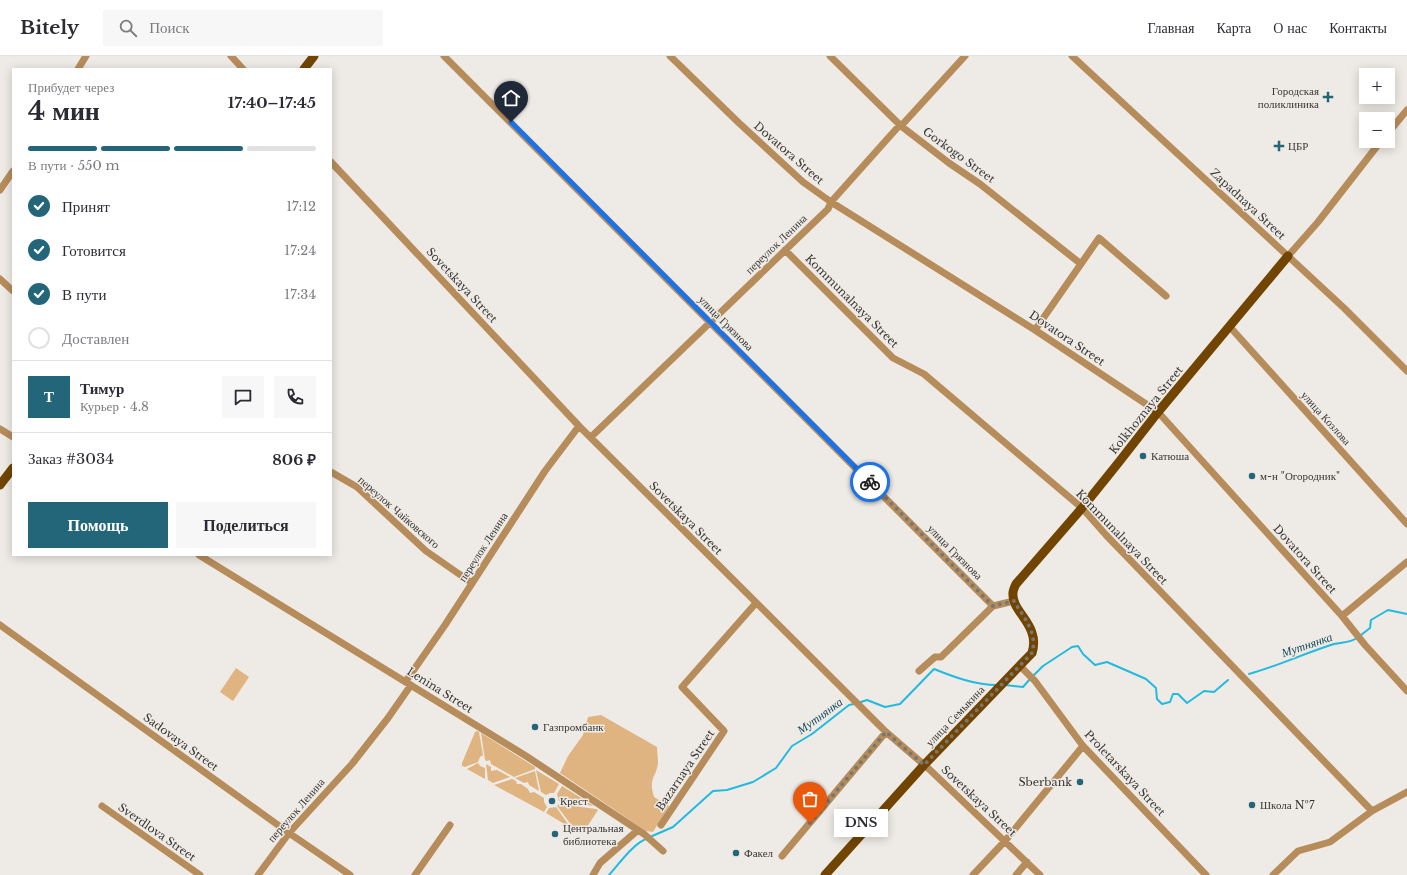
<!DOCTYPE html>
<html lang="ru">
<meta charset="utf-8">
<style>
body{margin:0;font-family:"Libre Baskerville",serif;background:#f7f7f7;color:#2b2b33;height:100vh;display:flex;flex-direction:column;font-size:15px;white-space:nowrap}
*{box-sizing:border-box;margin:0}
p{font-size:13px;color:#7c7c81}
.icon{flex:none;width:22px;height:22px;fill:none;stroke:currentColor;stroke-width:2;stroke-linecap:round;stroke-linejoin:round}
.map{position:relative;flex:1;overflow:hidden}
.drawer{position:absolute;left:12px;top:12px;width:320px;height:488px;display:flex;flex-direction:column;background:#fff;border-radius:0px;box-shadow:0 2px 10px #0003}
.drawer>*{flex:none}
.tools{position:absolute;left:1359px;top:12px;display:grid;gap:8px}
.tools a{display:grid;place-items:center;width:36px;height:36px;border-radius:0px;background:#fff;box-shadow:0 2px 10px #0003;font-size:20px}
.pin{position:absolute;display:grid;place-items:center;width:34px;height:34px;color:#fff;margin:-41px -17px;border-radius:50% 50% 50% 0;rotate:-45deg;box-shadow:0 0 4px #0007}
.pin .icon{rotate:45deg}
.courier{position:absolute;display:grid;place-items:center;width:40px;height:40px;margin:-20px;border:3px solid #1a73e8;border-radius:50%;background:#fff;color:#222;box-shadow:0 1px 5px #0007}
.bubble{position:absolute;height:28px;border-radius:0px;background:#fff;box-shadow:0 2px 10px #0003;font-size:13px;font-weight:700;line-height:28px;text-align:center}
.overview em{font-style:normal;font-weight:700}
.overview div{display:flex;flex-direction:column-reverse}
.overview{display:flex;align-items:center;justify-content:space-between;height:68px;padding:0 16px}
h1{font-size:26px;font-weight:700;line-height:30px}
.bar{display:grid;grid-template-columns:repeat(4,1fr);gap:6px 4px;align-content:center;height:48px;padding:0 16px}
.bar i{height:5px;border-radius:3px;background:#e1e1e2}
.bar .current{background:#236679}
.bar p{grid-column:span 4}
.line{display:flex;align-items:center;gap:10px;padding:0 16px;border-top:1px solid #e1e1e2}
.line div{flex:1}
.round{display:grid;place-items:center;flex:none;width:42px;height:42px;border-radius:0px;background:#f7f7f7}
ol{padding:0 16px;list-style:none}
li{display:flex;align-items:center;gap:12px;height:44px}
li p{margin-inline-start:auto}
li .icon{padding:4px;border-radius:50%;background:#236679;color:#fff;stroke-width:4}
li:last-child{color:#7c7c81}
li i{width:22px;height:22px;border:2px solid #e1e1e2;border-radius:50%}
.button{display:flex;gap:8px;margin-top:auto;padding:8px 16px}
.button a{flex:1;height:46px;border-radius:0px;background:#236679;color:#fff;font-size:16px;font-weight:700;line-height:46px;text-align:center}
.button a+a{background:#f7f7f7;color:#2b2b33}
header{display:flex;align-items:center;gap:24px;box-sizing:border-box;height:56px;padding:0 20px;background:#fff;border-bottom:1px solid #e1e1e2}
header strong{font-size:19px}
nav{display:flex;gap:22px;margin-inline-start:auto;font-size:14px}
.search{width:280px;height:36px;background:#f7f7f7;display:flex;align-items:center;gap:10px;box-sizing:border-box;padding:0 14px;border-radius:0px;color:#7c7c81;font-size:15px}
.map>svg:first-child{display:block}
.green{fill:#e0b481}
.lines{fill:none;stroke-linecap:round;stroke-linejoin:round}
.stream{stroke:#23badf;stroke-width:2}
.minor{stroke:#b78c5b;stroke-width:7}
.major{stroke:#714500;stroke-width:9}
.done{stroke:#787673;stroke-width:4;stroke-dasharray:0 7.2}
.route{stroke:#1a73e8;stroke-width:5}
.poi-dot{fill:#236679;stroke:#eeeae5;stroke-width:1.5}
.labels{text-anchor:middle;stroke-width:3;stroke-linejoin:round;paint-order:stroke}
.poi-label{font-size:11px;fill:#393735;stroke:#eeeae5;text-anchor:start}
.street-label{font-size:11px;fill:#393735;stroke:#eeeae5}
.water-label{font-size:12px;font-style:italic;fill:#134d5d;stroke:#eeeae5}
</style>
<header>
<strong>Bitely</strong>
<div class="search"><svg class="icon" aria-label="search" viewBox="0 0 24 24"><circle cx="10" cy="10" r="6"/><path d="M15 15l6 6"/></svg>Поиск</div>
<nav><a>Главная</a><a>Карта</a><a>О нас</a><a>Контакты</a></nav>
</header>
<div class="map">
<svg width="1407" height="819" viewBox="0 0 1407 819">
<rect width="100%" height="100%" fill="#eeeae5"/>
<!-- green -->
<path class="green" d="M236,612L249,621L233,645L220,636Z
M601,659L657,691C657,696 658,702 658,707C656,723 648,721 654,741L669,750L653,776L646,775L560,717L568,700L583,679L588,661Z
M477,675L479,676L483,699L480,701L478,706L465,711L462,710V707L475,676Z
M481,677L535,711V713L514,721L491,708L490,704L487,705L485,704Z
M478,707L480,710L485,712V723L467,713Z
M486,708L491,711V715L497,714L510,721L493,727L488,724Z
M536,714L559,728L554,737H550L546,739L541,736Z
M535,715L539,735L529,729L528,726L524,727L515,722Z
M512,723L516,725L517,728H521L528,733L530,737L534,736L544,742V746L547,751L544,756L494,729Z
M562,730L594,750L559,745L557,738Z
M559,748L596,753L598,754L583,777L575,774L557,750Z
M556,751L571,772L546,757L549,752Z"/>
<g class="lines">
<!-- stream -->
<path class="stream" d="M1361,579L1370,572L1371,564L1388,554L1407,558
M1249,618C1278,610 1305,597 1334,588C1342,586 1350,587 1357,582
M1033,620L1043,610L1072,591L1078,590L1083,598L1095,609L1107,606L1146,623L1156,632L1157,643L1162,648L1170,646L1173,638H1178L1187,647L1204,635L1214,636L1228,624
M1005,629L1023,631L1030,623
M858,647L867,644L885,651L900,648L934,613C954,621 975,629 997,629
M650,781L673,771L713,735L727,734L753,726L776,712L792,690L812,678L849,649L854,648
M609,819C619,808 633,788 646,783"/>
<!-- minor -->
<path class="minor" d="M231,0L243,13
M444,0L993,550
M670,0L739,67L803,126L831,146L1035,274L1158,356L1342,560L1365,589L1407,635
M830,0L901,70L949,107L980,128L1081,208
M1072,0L1344,252L1407,315
M78,13L86,0
M1388,77L1407,54
M331,106L579,370L886,676L929,713L1040,819
M0,134L13,115
M785,194L893,302L924,318L1082,452L1106,479L1372,755
M1288,200L1318,166L1381,85
M0,223L13,235
M1230,271L1407,468
M1035,274L1099,182L1166,240
M0,373L13,381
M591,381L828,153L831,146L898,71L901,70L965,0
M331,416L357,431L426,495L472,527
M199,499L526,700L644,778L663,795
M1342,560L1407,506
M0,569L289,777L350,819
M1020,610L1035,625L1083,690L1206,819
M919,615L935,601H941L993,550L1014,545
M406,625L445,569L545,415L579,370
M102,750L200,819
M661,769L724,675L682,631L756,547
M782,800L886,676
M258,819L289,777L352,708L388,662L411,629
M415,819L450,769
M593,819L600,807L638,774
M973,819L1005,785L1083,690
M1016,819L1027,806
M1273,819L1298,795L1330,786L1372,755L1407,736"/>
<!-- major -->
<path class="major" d="M304,13L314,0
M0,429L13,412
M825,819L924,709L1032,597C1041,569 1011,556 1013,537C1013,534 1015,530 1016,528L1082,452L1119,406L1158,356L1288,200"/>
</g>
<g class="lines">
<!-- done -->
<path class="done" d="M810,767L886,676L924,709L1032,597C1038,577 1024,562 1014,545L993,550L870,426"/>
<!-- route -->
<path class="route" d="M511,66L870,426"/>
</g>
<!-- markers -->
<g class="poi-dot">
<path d="M1326 35h4v4h4v4h-4v4h-4v-4h-4v-4h4z"/>
<path d="M1277 84h4v4h4v4h-4v4h-4v-4h-4v-4h4z"/>
<circle cx="1143" cy="400" r="4"/>
<circle cx="1252" cy="420" r="4"/>
<circle cx="535" cy="671" r="4"/>
<circle cx="1080" cy="726" r="4"/>
<circle cx="552" cy="745" r="4"/>
<circle cx="1252" cy="749" r="4"/>
<circle cx="555" cy="778" r="4"/>
<circle cx="736" cy="797" r="4"/>
</g>
<g class="labels">
<!-- poi labels -->
<g class="poi-label">
<text x="1319" y="39" text-anchor="end">Городская<tspan x="1319" dy="13">поликлиника</tspan></text>
<text x="1288" y="94">ЦБР</text>
<text x="1151" y="404">Катюша</text>
<text x="1260" y="424">м-н "Огородник"</text>
<text x="543" y="675">Газпромбанк</text>
<text x="1072" y="730" text-anchor="end">Sberbank</text>
<text x="560" y="749">Крест</text>
<text x="1260" y="753">Школа №7</text>
<text x="563" y="776">Центральная<tspan x="563" dy="13">библиотека</tspan></text>
<text x="744" y="801">Факел</text>
</g>
<!-- street labels -->
<g class="street-label">
<text transform="translate(789 97) rotate(41)" y="4">Dovatora Street</text>
<text transform="translate(959 99) rotate(36)" y="4">Gorkogo Street</text>
<text transform="translate(1248 148) rotate(43)" y="4">Zapadnaya Street</text>
<text transform="translate(776 188) rotate(-44)" y="4">переулок Ленина</text>
<text transform="translate(462 229) rotate(47)" y="4">Sovetskaya Street</text>
<text transform="translate(852 245) rotate(45)" y="4">Kommunalnaya Street</text>
<text transform="translate(726 267) rotate(45)" y="4">улица Грязнова</text>
<text transform="translate(1067 282) rotate(34)" y="4">Dovatora Street</text>
<text transform="translate(1146 354) rotate(-51)" y="4">Kolkhoznaya Street</text>
<text transform="translate(1326 362) rotate(48)" y="4">улица Козлова</text>
<text transform="translate(399 456) rotate(41)" y="4">переулок Чайковского</text>
<text transform="translate(686 462) rotate(45)" y="4">Sovetskaya Street</text>
<text transform="translate(1122 481) rotate(46)" y="4">Kommunalnaya Street</text>
<text transform="translate(483 491) rotate(-57)" y="4">переулок Ленина</text>
<text transform="translate(955 496) rotate(45)" y="4">улица Грязнова</text>
<text transform="translate(1305 503) rotate(48)" y="4">Dovatora Street</text>
<text transform="translate(440 634) rotate(32)" y="4">Lenina Street</text>
<text transform="translate(955 660) rotate(-46)" y="4">улица Семыкина</text>
<text transform="translate(181 686) rotate(36)" y="4">Sadovaya Street</text>
<text transform="translate(685 714) rotate(-56)" y="4">Bazarnaya Street</text>
<text transform="translate(1125 717) rotate(47)" y="4">Proletarskaya Street</text>
<text transform="translate(979 745) rotate(43)" y="4">Sovetskaya Street</text>
<text transform="translate(296 754) rotate(-49)" y="4">переулок Ленина</text>
<text transform="translate(157 776) rotate(35)" y="4">Sverdlova Street</text>
</g>
<!-- water labels -->
<g class="water-label">
<text transform="translate(1307 589) rotate(-19)" y="4">Мутнянка</text>
<text transform="translate(820 660) rotate(-36)" y="4">Мутнянка</text>
</g>
</g>
</svg>
<div class="tools">
<a>+</a>
<a>−</a>
</div>
<div class="pin" style="left:810px;top:767px;background:#ea580c"><svg class="icon" aria-label="bag" viewBox="0 0 24 24"><path d="M5 8h14l-1 12H6zM9 8a3 3 0 0 1 6 0"/></svg></div>
<div class="pin" style="left:511px;top:66px;background:#1f2937"><svg class="icon" aria-label="home" viewBox="0 0 24 24"><path d="M3 11l9-7 9 7M6 9v11h12V9"/></svg></div>
<div class="courier" style="left:870px;top:426px"><svg class="icon" aria-label="bike" viewBox="0 0 24 24"><circle cx="6" cy="16" r="4"/><circle cx="18" cy="16" r="4"/><path d="M6 16l4-8h5l3 8M10 8l3 8H6M13 5h3"/></svg></div>
<div class="bubble" style="left:834px;top:753px;width:54px">DNS</div>
<section class="drawer">
<div class="overview"><div><h1>4 мин</h1><p>Прибудет через</p></div><em>17:40–17:45</em></div>
<div class="bar"><i class="current"></i><i class="current"></i><i class="current"></i><i></i><p>В пути · 550 m</p></div>
<ol>
<li><svg class="icon" aria-label="check" viewBox="0 0 24 24"><path d="M5 12l5 5 9-10"/></svg>Принят<p>17:12</p></li>
<li><svg class="icon" aria-label="check" viewBox="0 0 24 24"><path d="M5 12l5 5 9-10"/></svg>Готовится<p>17:24</p></li>
<li><svg class="icon" aria-label="check" viewBox="0 0 24 24"><path d="M5 12l5 5 9-10"/></svg>В пути<p>17:34</p></li>
<li><i></i>Доставлен</li>
</ol>
<div class="line" style="height:72px"><b class="round" style="background:#236679;color:#fff">Т</b><div><b>Тимур</b><p>Курьер · 4.8</p></div><a class="round"><svg class="icon" aria-label="chat" viewBox="0 0 24 24"><path d="M4 5h16v11H9l-5 4z"/></svg></a><a class="round"><svg class="icon" aria-label="phone" viewBox="0 0 24 24"><path d="M5 4h4l2 5-3 2q2 4 5 5l2-3 5 2v4C11 20 4 13 5 4z"/></svg></a></div>
<div class="line" style="height:52px"><div>Заказ #3034</div><b>806 ₽</b></div>
<div class="button"><a>Помощь</a><a>Поделиться</a></div>
</section>
</div>
